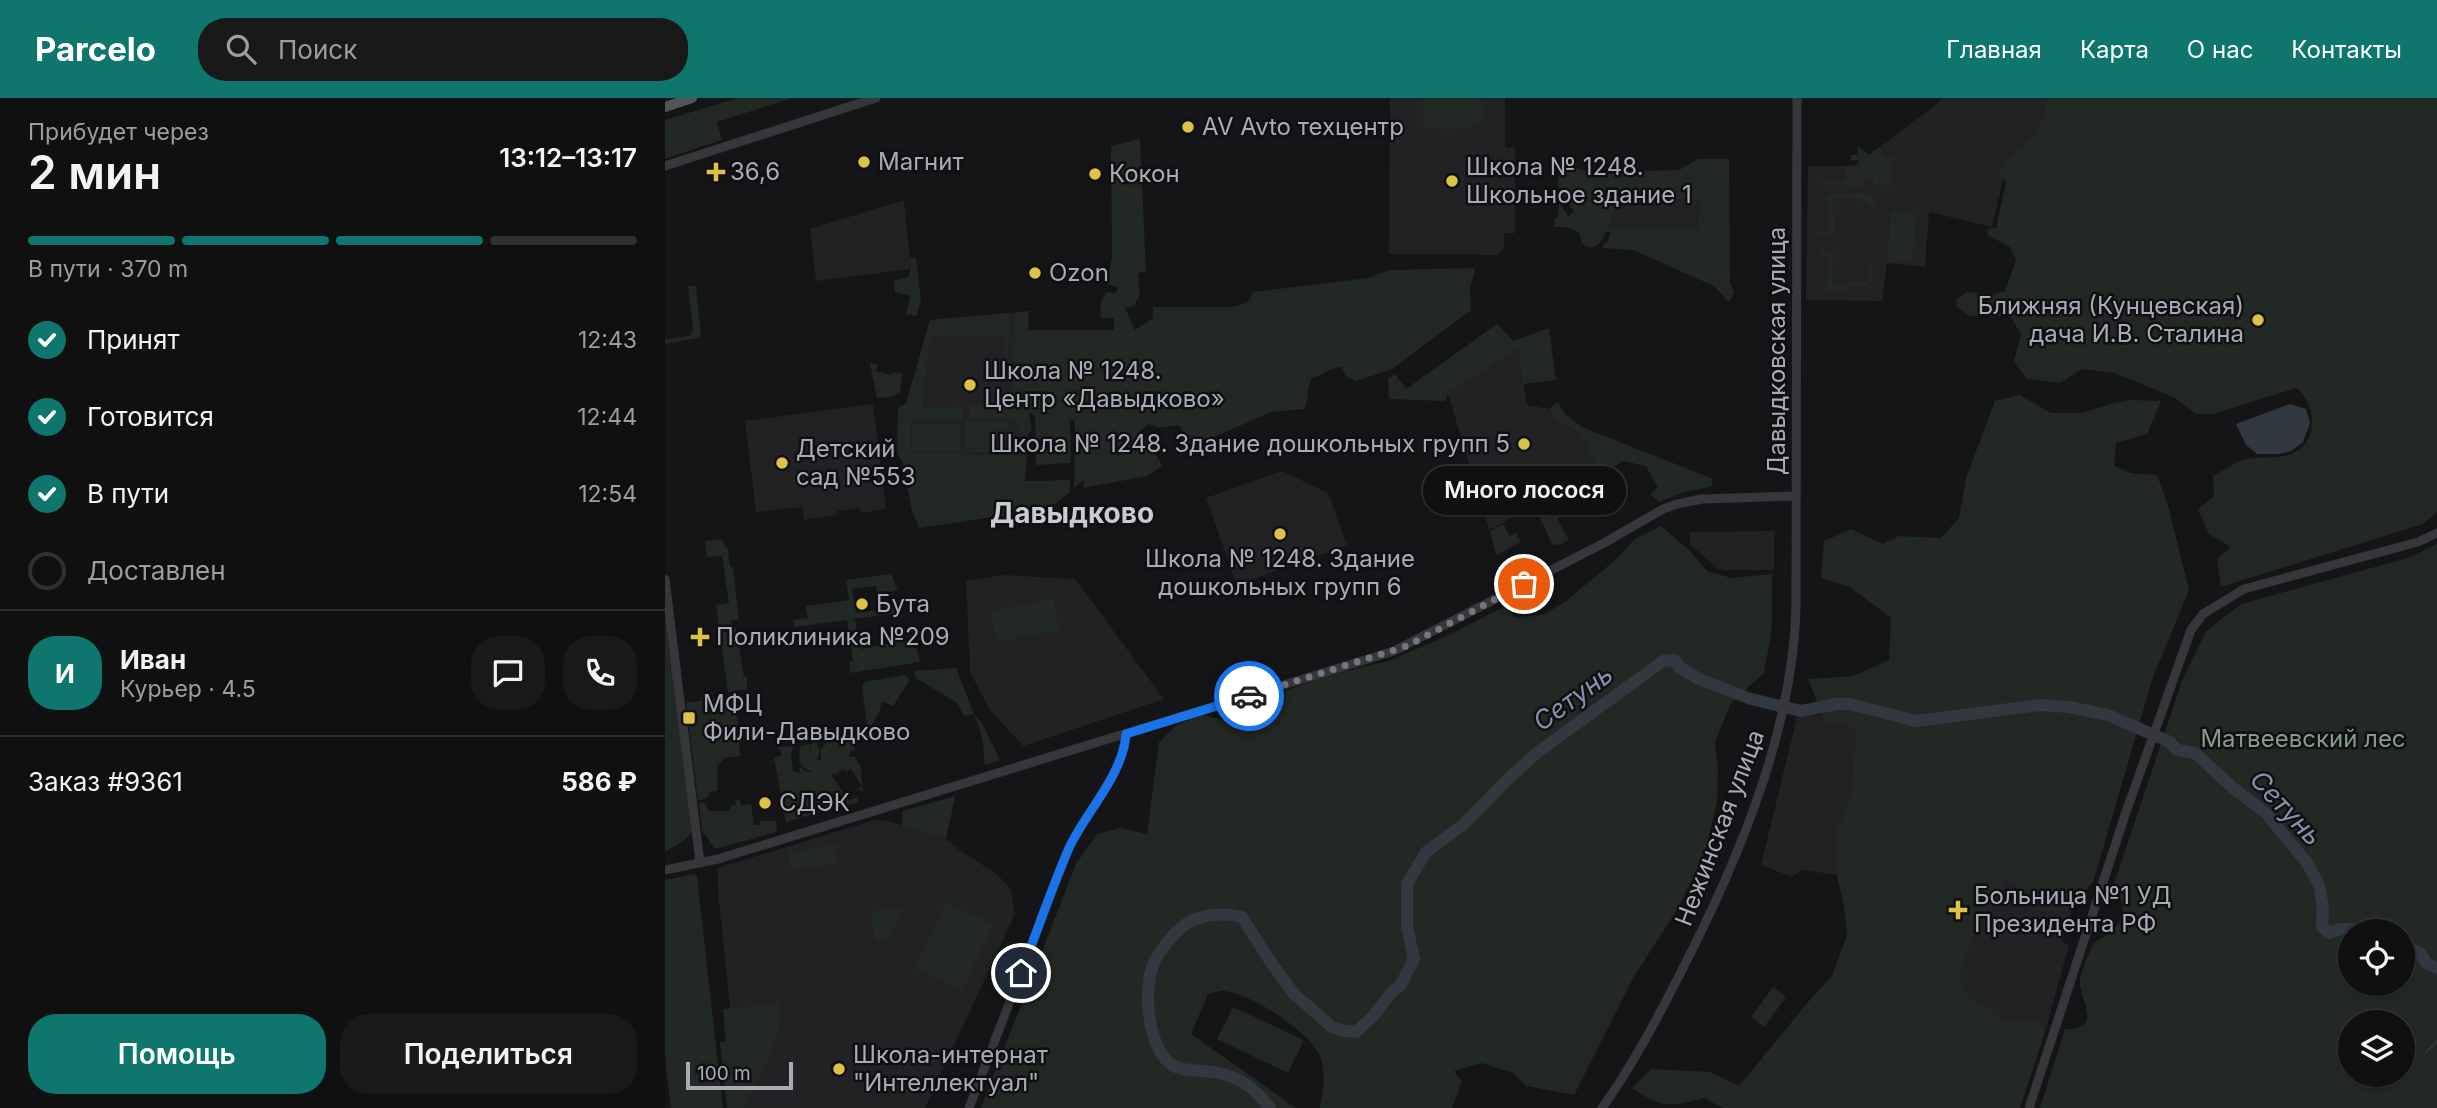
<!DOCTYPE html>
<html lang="ru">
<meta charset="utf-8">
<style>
body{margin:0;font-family:Inter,sans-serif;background:#19191a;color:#f1f3f6;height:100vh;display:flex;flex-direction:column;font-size:26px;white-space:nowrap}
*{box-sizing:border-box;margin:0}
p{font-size:23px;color:#9c9d9f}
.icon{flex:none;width:38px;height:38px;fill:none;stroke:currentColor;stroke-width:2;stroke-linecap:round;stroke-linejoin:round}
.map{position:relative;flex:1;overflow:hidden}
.drawer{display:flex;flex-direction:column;background:#101011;width:665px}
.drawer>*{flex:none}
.fabs{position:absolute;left:1673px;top:821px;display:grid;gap:14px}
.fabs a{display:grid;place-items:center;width:77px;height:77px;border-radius:50%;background:#101011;box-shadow:0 2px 5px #0004,0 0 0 2px #303031;font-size:35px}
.scale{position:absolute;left:21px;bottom:18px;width:107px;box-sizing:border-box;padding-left:7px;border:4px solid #a9aab5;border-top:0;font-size:19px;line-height:24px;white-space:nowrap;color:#a9aab5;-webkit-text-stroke:5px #101012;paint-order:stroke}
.pin{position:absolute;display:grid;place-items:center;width:60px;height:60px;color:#fff;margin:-30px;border:4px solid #fff;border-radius:50%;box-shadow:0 2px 7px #0007}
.courier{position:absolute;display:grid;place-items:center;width:70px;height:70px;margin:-35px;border:5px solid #1a73e8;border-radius:50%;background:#fff;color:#222;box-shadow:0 2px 9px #0007}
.bubble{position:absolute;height:49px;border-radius:24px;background:#101011;box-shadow:0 2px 5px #0004,0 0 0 2px #303031;font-size:23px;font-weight:600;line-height:49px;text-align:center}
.overview em{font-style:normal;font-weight:600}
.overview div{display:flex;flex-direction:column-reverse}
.overview{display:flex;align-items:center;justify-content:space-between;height:119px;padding:0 28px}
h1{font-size:46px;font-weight:600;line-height:52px}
.bar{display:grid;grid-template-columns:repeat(4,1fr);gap:10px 7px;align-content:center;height:84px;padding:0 28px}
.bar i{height:9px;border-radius:5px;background:#303031}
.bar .current{background:#0f766e}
.bar p{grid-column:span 4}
.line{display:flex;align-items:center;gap:18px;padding:0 28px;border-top:2px solid #303031}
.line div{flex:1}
.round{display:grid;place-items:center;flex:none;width:74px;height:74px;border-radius:28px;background:#19191a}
ol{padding:0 28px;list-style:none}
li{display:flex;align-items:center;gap:21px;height:77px}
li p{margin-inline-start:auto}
li .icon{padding:7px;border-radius:50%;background:#0f766e;color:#fff;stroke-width:4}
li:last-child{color:#9c9d9f}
li i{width:38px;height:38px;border:4px solid #303031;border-radius:50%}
.primary-button{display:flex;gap:14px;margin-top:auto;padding:14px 28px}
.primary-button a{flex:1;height:80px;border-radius:28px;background:#0f766e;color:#fff;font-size:28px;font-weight:600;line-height:80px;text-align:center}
.primary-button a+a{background:#19191a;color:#f1f3f6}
header{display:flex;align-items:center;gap:42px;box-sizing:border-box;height:98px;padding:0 35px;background:#0f766e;color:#fff}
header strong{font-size:33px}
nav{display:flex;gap:38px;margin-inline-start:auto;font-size:24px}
.search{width:490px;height:63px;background:#19191a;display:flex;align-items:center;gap:18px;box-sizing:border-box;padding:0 24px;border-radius:28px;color:#9c9d9f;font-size:26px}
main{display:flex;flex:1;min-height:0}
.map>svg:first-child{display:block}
.built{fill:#222124}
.green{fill:#222824;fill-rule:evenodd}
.water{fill:#323840}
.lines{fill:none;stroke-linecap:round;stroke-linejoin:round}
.stream{stroke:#323840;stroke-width:2}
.river{stroke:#323840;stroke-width:12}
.tertiary{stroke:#37373b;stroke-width:9}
.primary{stroke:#53535a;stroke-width:10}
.done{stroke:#75767e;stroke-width:7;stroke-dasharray:0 12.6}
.route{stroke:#1a73e8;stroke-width:9}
.poi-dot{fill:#dcc348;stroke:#101012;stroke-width:2.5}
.labels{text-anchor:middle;stroke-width:5;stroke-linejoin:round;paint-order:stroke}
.poi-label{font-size:24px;fill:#a9aab5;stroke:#101012;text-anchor:start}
.street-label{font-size:24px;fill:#a9aab5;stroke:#101012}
.park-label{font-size:24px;fill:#829e88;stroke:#101012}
.water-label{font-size:26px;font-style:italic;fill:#8492ac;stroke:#101012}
.quarter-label{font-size:28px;font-weight:bold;fill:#c9cad2;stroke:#101012}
</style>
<header>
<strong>Parcelo</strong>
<div class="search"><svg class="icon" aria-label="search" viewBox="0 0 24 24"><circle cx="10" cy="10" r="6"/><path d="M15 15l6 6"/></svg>Поиск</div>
<nav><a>Главная</a><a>Карта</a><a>О нас</a><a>Контакты</a></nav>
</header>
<main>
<section class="drawer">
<div class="overview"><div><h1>2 мин</h1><p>Прибудет через</p></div><em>13:12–13:17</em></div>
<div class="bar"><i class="current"></i><i class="current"></i><i class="current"></i><i></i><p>В пути · 370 m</p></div>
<ol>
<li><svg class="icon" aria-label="check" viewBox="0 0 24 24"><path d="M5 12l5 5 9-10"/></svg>Принят<p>12:43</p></li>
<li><svg class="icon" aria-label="check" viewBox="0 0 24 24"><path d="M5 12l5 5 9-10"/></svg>Готовится<p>12:44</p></li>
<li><svg class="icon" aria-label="check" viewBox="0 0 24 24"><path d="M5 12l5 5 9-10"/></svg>В пути<p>12:54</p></li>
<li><i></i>Доставлен</li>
</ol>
<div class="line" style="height:126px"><b class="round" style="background:#0f766e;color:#fff">И</b><div><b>Иван</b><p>Курьер · 4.5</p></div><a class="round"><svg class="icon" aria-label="chat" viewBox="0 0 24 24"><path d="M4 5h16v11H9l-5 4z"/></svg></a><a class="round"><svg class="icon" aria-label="phone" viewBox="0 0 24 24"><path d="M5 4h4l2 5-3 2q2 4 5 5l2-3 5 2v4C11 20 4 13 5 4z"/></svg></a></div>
<div class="line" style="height:91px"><div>Заказ #9361</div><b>586 ₽</b></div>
<div class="primary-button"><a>Помощь</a><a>Поделиться</a></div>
</section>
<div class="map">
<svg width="1772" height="1010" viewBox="0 0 1772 1010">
<rect width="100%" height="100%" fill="#151517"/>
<!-- built -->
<path class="built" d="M725,0H840V49L850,50V135H839V151L832,157L724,156Z
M1276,0H1387L1377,43L1342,65L1327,129L1264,114L1260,169L1222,165L1217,203L1141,202L1143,68H1190L1274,4Z
M1057,75L1058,167L964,134H923V76Z
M239,102L246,171L151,183L145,131Z
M355,214L364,313L362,363L239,361L242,300L265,222Z
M853,251L862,307L884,311L888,320L916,336L935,374L824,432L783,296Z
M208,306L221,411L196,415L195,410L172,413V417L139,422L137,409L91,414L80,323Z
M617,373L663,395L682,447L572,487L541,400Z
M1110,433L1109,472H1054L1025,446V434Z
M339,477L410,481L499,601L358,648L325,612L305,574L301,483Z
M1168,611L1471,637L1428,784L1417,781L1405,818L1397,844L1404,847L1380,934L1355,1010H1090L1167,878L1182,837L1179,807L1172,777L1138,772L1127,779L1096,767L1132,619L1155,617Z
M209,722L223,723L281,741L297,754L332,776L346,792L350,816L260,1010H68L75,1004L53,795V770Z"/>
<!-- green -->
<path class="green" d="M73,0H127L52,24L57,42L0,61V22Z
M758,0H813C817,4 821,8 820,15C818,37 774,30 758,30Z
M1383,0H1772V414L1758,426L1556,489L1552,461L1566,449L1544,436L1533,411L1549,398L1548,378C1558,373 1571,363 1582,361C1594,358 1608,361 1620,358C1653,350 1655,309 1631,290L1548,316H1531L1510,300L1450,275L1417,271L1395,285L1362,281L1349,263L1356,236L1345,218H1304L1291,208L1292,201L1302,194L1331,196L1340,193L1351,162L1345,149L1323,137L1322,131L1331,130L1341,84L1333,76C1339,56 1349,58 1362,45C1373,33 1381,15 1383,0Z
M475,41L481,174L473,175L475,197L469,208L460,210L470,232L488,220V209H566L582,205L588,194L703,180L724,172L810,170L805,191L806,212L727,271L691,283L681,278L676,269C664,270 658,277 647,280C642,290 643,300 640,311L606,314L522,351L515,343L520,337L515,328C503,326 494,334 484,325L475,334L483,342L497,368L482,378L418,390L419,382L409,390L410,325L408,322H405L406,365L371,367L370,318L364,314L367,332L363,336H355L349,322L304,321L305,308L343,307L344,293L349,292L350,214L364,213L363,232H449V220H436C435,208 435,203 442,194L451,195L453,189L442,186L447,159L446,48Z
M1193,48L1204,57L1214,49L1221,59H1229L1227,89L1218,88L1215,80L1214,87H1210V81H1199L1198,88L1156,87V82L1181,83V68H1190L1194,65L1192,62L1186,63V57H1193Z
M1033,61H1064L1065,184L1069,194L1064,204L1049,188L968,152L938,150V146L943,144L946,131L1032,132L1035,107L1030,101H956L955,97H951C948,109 942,154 923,149C916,147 916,142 915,136C907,129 899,129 889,129L890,120H893L894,104L903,118L909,114L893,88L894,72L902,70L906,72L908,69L923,74L1014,72Z
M1166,95H1200L1207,97L1210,102V111H1204V105H1197L1196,100H1168L1169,136L1153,138V134L1163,133V102L1160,101Z
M1226,113L1251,115L1247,165L1222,164Z
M1169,152L1167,187H1182V183L1203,184L1204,164H1207V184L1202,188L1183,187V192H1162L1159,190L1162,185V159H1156V154Z
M245,160H251L256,201L252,218L241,216L245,198L230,194L229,183L243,179L246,171Z
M23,188H31L36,238L33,240L0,246V241L24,238L28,233Z
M344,215L343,261L339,260V237H271L265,240L257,310H290L295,307L297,310V322H245V354L362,358L360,383L405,382V394L390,406L361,414L255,430L247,414L238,365L232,355L233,310L242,305L265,222Z
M832,226L848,243L884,230L891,282L858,286L853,251L783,296L780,303L724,301L723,281L730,276L741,291Z
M205,265L213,266L211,273L226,277L227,274L237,276L235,294L226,299L212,300Z
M1355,297L1386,315H1417L1449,305L1467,302L1496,303L1482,336L1451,345L1449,368L1466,375L1492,377L1503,407L1524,492L1488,579L1428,784L1403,813H1375L1361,794L1340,780C1330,798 1294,861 1296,880C1296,886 1301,894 1303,900L1317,905L1338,923L1374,921L1380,934L1355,1010H1058L1039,1000C1003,1010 997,1010 967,990L986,971L1045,974L1074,988L1144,903L1167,878L1182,837L1179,807L1172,777L1170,738L1186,696L1192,630L1160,624L1143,581L1188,578L1224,562L1226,520L1185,489L1156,480L1159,443L1186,431L1218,446L1234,438L1276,440L1294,420L1301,380L1330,303Z
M893,304L900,316L917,329L1046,380L1048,388L1020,394L994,404L985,396L993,390L981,368L958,363L943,372L938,365V374L872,414L856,415L924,380L921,370L930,365L916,336L888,320L884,311Z
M301,323L344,324L343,355L300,354Z
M247,326L295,327V354L247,353Z
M897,408L901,416L892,421L904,442L894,447L887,446L875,420Z
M838,426L844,438L851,435L856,444L831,457L825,433Z
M996,428L1023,451L1042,473L1066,480L1107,476V529L1099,575L1066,605L1050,644L1053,670L1052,705L1040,755L1013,810L968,880L909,997L861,988L848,975L817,965L789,973L797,984L787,1010H655C658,992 662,974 654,956C643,933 585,895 559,893C554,893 547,895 543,896L526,936L631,1010H316L411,766L432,736L455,730L482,736L494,644L513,626L537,617L566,624H577L615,602L622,592L662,578L726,562L784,537L840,508L850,519L880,516L900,504L949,463L970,441Z
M56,441L63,452L65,469H68L74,522L66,523L67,530H71L79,579H82V591L63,594L51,507L64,505L57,458L42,459L40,443Z
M1772,446V1010H1375L1400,931C1438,931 1417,906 1415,887C1414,874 1424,856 1429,844C1455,833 1468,813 1448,789L1517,583L1541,533L1576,506L1743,460ZM1685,833H1738V886H1685ZM1685,924H1738V976H1685Z
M226,476L233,492L213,498L211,488L187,491L191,515L214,512L213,502L222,507L229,506L234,515L187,521L190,522L196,551L240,542L251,546L255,564L186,575L184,564L188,563L182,522L129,529L128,522L143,520L141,508L184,502L181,482Z
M388,500L394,532L332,544L325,513Z
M0,517L28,730C25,741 10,748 0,754Z
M291,570L309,616L317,625L335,662L320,667C318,645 318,637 309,616L299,618L292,605L251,580L249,573Z
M240,577L245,582L228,608L217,603L214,614L203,633L197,590L199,584Z
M71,597L75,658L60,660L53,667L52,693L44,694L43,699L33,703L21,605Z
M186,636L190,652L185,653L184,657L186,659H191L193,666L195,665L198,694L193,691L197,688L186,671L181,674L178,671L170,677L167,675V678L184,703L192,699L193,704L121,724L109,660L117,657L113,649L129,648L126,655L128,673L134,675L135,669L140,673L148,674L139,670L134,664L135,648L145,646V654L146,646L152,643V648L155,651L153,661H150L156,663V651L161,646L158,642L170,637L174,646L173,655L175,644L173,638Z
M290,698L281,741L237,728L238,713Z
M75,701L76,707L86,706L89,727H95V723H111L112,734L50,751L37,733L34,706L39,704L44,713H65L66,708L71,707L70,702Z
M171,746L175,765L126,773L123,754Z
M30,776L32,778L58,1010H6L0,958V782Z
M281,804L329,826L297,893L249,871Z
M240,809L222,841L210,843L206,813Z
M1108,889L1121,899L1099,929L1086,919Z
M115,906C118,943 96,975 80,1007L77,1010H62L55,944L61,943L58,911Z
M568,909L639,942L623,975L552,941Z"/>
<!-- water -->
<path class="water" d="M1625,306L1641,311L1645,325L1638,344L1626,353L1614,356H1592L1581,347L1571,326Z"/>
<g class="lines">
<!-- stream -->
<path class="stream" d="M1761,954L1772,944"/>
<!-- river -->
<path class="river" d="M1738,846L1756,856L1761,865L1772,870
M605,1010C587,986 568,975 538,973C527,972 517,973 507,967C482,950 477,888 490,862C497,850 506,838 517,829C532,816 559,814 577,819L605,863L629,896L667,929L679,933L691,934L709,917L727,894L735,888L749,861L742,828V786L761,754L799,726L844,680L873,654L998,563L1010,562L1014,569L1034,581L1086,601L1136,613L1172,606H1185L1251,623L1375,607L1404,609L1443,617L1505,644L1512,652L1530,655L1568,690L1601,715L1642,765L1654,787L1658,810L1657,829L1664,835L1675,831H1689L1692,833"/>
<!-- tertiary -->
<path class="tertiary" d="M0,68L211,0
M0,481L35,765
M0,772L53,761L729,553L939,445L998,411L1012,406L1037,401L1131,398
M304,1010L403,752C420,717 459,673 461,636
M937,1010C968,967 993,919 1017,872C1073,763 1128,633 1131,509L1132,0
M1364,1010L1461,714L1526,532L1538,516L1579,491L1753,444L1772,435"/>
<!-- primary -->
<path class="primary" d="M0,9L27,0"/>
</g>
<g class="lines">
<!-- done -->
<path class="done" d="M584,598L742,548L859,486"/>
<!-- route -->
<path class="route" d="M356,875C372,834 386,791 404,750C421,713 458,678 461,636L584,598"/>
</g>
<!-- markers -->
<g class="poi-dot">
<circle cx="523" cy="29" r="7"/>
<circle cx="199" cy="64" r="7"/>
<path d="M47.5 63.5h7v7h7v7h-7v7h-7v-7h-7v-7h7z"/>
<circle cx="430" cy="76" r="7"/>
<circle cx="787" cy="83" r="7"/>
<circle cx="370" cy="175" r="7"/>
<circle cx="1593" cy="222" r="7"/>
<circle cx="305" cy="287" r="7"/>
<circle cx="859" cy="346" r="7"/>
<circle cx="117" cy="365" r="7"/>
<circle cx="615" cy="436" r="7"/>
<circle cx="197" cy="506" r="7"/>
<path d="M31.5 528.5h7v7h7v7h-7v7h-7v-7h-7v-7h7z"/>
<rect x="17" y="613" width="14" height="14" rx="3.5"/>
<circle cx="100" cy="705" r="7"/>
<path d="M1289.5 801.5h7v7h7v7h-7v7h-7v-7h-7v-7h7z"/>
<circle cx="174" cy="971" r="7"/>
</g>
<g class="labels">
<!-- poi labels -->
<g class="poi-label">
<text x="537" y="37">AV Avto техцентр</text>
<text x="213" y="72">Магнит</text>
<text x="801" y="77">Школа № 1248.<tspan x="801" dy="28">Школьное здание 1</tspan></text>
<text x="65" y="82">36,6</text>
<text x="444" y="84">Кокон</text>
<text x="384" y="183">Ozon</text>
<text x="1579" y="216" text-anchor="end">Ближняя (Кунцевская)<tspan x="1579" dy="28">дача И.В. Сталина</tspan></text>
<text x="319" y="281">Школа № 1248.<tspan x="319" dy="28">Центр «Давыдково»</tspan></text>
<text x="845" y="354" text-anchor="end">Школа № 1248. Здание дошкольных групп 5</text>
<text x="131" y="359">Детский<tspan x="131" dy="28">сад №553</tspan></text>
<text x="615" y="469" text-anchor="middle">Школа № 1248. Здание<tspan x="615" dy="28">дошкольных групп 6</tspan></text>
<text x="211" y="514">Бута</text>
<text x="51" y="547">Поликлиника №209</text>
<text x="38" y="614">МФЦ<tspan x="38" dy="28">Фили-Давыдково</tspan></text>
<text x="114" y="713">СДЭК</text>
<text x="1309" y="806">Больница №1 УД<tspan x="1309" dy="28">Президента РФ</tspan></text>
<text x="188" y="965">Школа-интернат<tspan x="188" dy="28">"Интеллектуал"</tspan></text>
</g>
<!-- street labels -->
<g class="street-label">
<text transform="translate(1112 253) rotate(-90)" y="8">Давыдковская улица</text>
<text transform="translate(1055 730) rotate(-69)" y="8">Нежинская улица</text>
</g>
<!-- park labels -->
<g class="park-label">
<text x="1638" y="649">Матвеевский лес</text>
</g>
<!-- water labels -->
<g class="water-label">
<text transform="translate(908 600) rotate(-36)" y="9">Сетунь</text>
<text transform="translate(1621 710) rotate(47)" y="9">Сетунь</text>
</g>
<!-- quarter labels -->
<g class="quarter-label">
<text x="407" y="425">Давыдково</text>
</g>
</g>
</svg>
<div class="fabs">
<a><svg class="icon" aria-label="locate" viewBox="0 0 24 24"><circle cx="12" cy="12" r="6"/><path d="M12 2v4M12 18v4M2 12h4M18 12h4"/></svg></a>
<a><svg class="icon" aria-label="layers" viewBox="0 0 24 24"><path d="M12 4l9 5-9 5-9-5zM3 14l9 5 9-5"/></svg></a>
</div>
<div class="scale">100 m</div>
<div class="pin" style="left:859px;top:486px;background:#ea580c"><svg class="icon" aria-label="bag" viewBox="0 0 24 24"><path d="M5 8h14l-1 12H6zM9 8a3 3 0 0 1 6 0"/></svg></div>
<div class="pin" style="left:356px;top:875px;background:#1f2937"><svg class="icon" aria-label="home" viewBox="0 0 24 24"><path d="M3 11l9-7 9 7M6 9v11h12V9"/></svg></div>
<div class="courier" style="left:584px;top:598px"><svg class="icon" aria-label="car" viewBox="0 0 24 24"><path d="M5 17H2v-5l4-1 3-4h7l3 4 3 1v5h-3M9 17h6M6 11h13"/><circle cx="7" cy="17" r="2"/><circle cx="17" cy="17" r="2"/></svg></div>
<div class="bubble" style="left:758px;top:368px;width:203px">Много лосося</div>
</div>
</main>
